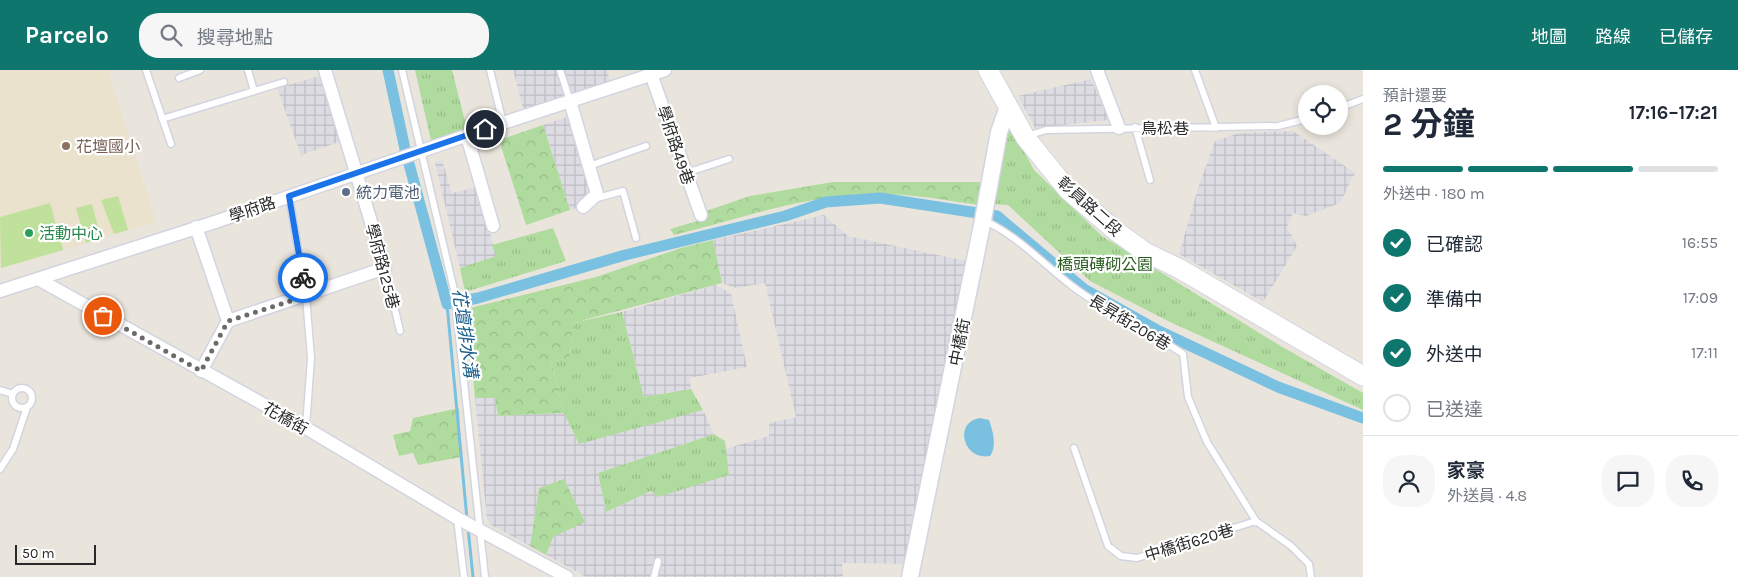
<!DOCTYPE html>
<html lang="zh-TW">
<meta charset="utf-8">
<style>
body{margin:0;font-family:Karla,"Noto Sans TC",sans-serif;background:#f6f6f7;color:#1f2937;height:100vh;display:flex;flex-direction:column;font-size:19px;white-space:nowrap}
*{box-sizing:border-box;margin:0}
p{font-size:16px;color:#747a83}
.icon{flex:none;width:28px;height:28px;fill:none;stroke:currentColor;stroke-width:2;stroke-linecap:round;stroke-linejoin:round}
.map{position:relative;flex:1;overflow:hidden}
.side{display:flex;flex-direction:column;background:#fff;width:375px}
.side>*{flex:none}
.buttons{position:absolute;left:1298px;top:15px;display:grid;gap:10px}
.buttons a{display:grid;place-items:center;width:50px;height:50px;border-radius:50%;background:#fff;box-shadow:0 2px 8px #0003;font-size:25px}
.scale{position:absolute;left:15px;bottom:12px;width:81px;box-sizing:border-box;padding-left:5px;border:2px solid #292929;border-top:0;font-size:14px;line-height:18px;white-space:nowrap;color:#292929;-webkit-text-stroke:4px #fff;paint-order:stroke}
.pin{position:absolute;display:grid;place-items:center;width:42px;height:42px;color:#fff;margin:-21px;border:2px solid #fff;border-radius:50%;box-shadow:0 1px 5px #0007}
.courier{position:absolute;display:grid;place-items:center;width:50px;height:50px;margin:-25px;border:4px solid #1a73e8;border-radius:50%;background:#fff;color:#222;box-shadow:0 1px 6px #0007}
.head em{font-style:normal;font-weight:700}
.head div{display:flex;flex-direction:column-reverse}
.head{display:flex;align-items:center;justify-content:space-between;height:85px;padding:0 20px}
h1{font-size:32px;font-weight:700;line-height:38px}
.bar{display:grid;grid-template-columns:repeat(4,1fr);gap:8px 5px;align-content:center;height:60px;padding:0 20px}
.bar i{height:6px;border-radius:4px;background:#e0e1e3}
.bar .selected{background:#0f766e}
.bar p{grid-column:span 4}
.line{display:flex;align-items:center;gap:12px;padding:0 20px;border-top:1px solid #e0e1e3}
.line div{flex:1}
.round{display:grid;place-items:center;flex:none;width:52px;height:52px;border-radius:20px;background:#f6f6f7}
ol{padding:0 20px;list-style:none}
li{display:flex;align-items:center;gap:15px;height:55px}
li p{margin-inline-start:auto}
li .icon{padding:5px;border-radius:50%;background:#0f766e;color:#fff;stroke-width:4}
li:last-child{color:#747a83}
li i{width:28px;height:28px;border:2px solid #e0e1e3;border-radius:50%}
header{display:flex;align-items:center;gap:30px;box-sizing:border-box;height:70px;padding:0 25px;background:#0f766e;color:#fff}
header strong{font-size:24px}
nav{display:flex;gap:28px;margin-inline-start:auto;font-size:18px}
.search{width:350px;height:45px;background:#f6f6f7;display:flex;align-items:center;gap:12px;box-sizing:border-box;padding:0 18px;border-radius:20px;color:#747a83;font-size:19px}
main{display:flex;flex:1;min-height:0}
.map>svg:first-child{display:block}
.industrial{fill:url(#industrial-grid)}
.education{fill:#eae2cd}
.grass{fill:url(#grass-tufts)}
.forest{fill:url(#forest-crowns)}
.pitch{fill:#c0e19b}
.water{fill:#7ac1e1}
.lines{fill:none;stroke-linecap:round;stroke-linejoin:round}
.stream{stroke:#7ac1e1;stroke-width:3}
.canal{stroke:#7ac1e1;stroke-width:11}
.service-casing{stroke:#d2d4e0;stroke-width:9}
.minor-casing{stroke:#d2d4e0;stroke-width:15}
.tertiary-casing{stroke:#d2d4e0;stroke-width:19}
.secondary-casing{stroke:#d2d4e0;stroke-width:21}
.service{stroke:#fff;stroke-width:6}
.minor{stroke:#fff;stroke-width:12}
.tertiary{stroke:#fff;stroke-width:16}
.secondary{stroke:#fff;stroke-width:19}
.done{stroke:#6d6b68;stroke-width:5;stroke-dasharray:0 9}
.route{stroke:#1a73e8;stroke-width:6}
.education-dot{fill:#8d6e63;stroke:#fff;stroke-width:2}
.service-dot{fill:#5c6f8a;stroke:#fff;stroke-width:2}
.leisure-dot{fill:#2e9e5b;stroke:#fff;stroke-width:2}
.labels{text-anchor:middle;stroke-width:4.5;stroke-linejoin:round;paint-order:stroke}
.street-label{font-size:16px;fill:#292929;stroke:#fff}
.education-label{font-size:16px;fill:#785e54;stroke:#fff;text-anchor:start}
.service-label{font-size:16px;fill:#4e5e75;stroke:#fff;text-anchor:start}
.leisure-label{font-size:16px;fill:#27864d;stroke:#fff;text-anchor:start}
.park-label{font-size:16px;fill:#2b5e21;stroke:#fff}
.water-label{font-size:18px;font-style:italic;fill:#1b5f8b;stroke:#fff}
</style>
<header>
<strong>Parcelo</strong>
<div class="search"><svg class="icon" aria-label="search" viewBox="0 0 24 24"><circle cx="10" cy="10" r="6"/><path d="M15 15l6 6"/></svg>搜尋地點</div>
<nav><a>地圖</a><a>路線</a><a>已儲存</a></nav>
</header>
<main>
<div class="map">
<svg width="1363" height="507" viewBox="0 0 1363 507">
<defs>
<pattern id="industrial-grid" width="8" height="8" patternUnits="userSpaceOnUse" patternTransform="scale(1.25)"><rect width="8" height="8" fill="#dedce3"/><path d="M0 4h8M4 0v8" fill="none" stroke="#bebdc3"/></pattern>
<pattern id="grass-tufts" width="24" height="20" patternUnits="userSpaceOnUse" patternTransform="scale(1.25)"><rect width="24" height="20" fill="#b0db9e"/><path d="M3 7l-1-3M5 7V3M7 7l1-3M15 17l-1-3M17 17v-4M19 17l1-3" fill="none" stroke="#97bc88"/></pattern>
<pattern id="forest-crowns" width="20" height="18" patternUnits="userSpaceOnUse" patternTransform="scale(1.25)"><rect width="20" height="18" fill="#b0db9e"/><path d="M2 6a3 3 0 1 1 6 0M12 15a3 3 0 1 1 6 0" fill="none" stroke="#97bc88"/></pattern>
</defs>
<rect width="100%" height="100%" fill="#eae5dc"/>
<!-- industrial -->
<path class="industrial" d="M513,0H607L610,11L524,42Z
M323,5L345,70L301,85L277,18Z
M1091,9L1109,50L1035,58L1018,26Z
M569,46L597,133L570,140L543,55Z
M1293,61L1355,103L1340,133L1306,146L1293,143L1287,157L1297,176L1263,232L1179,184L1198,118L1215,71L1239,63Z
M442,90L452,123L476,117L497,186L460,198L435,93Z
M824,145L848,166L971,192L910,494L842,493L843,507H586L546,485L553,467L539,418L530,476L491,455L487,450L475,328H495L498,346L564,343L579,373L703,340L714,364L598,403L606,442L651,421L729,405L725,379L769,366V353L796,347L765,213L736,218L722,213L713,170Z
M715,215L731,223L747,297L690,308L691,319L644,327L622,242Z"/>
<!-- education -->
<path class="education" d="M0,0H108L156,152L0,199Z"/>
<!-- grass -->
<path class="grass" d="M415,0H452L467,59L432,75Z
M1010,55L1034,100L1102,166L1279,275L1363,323V340L1168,251L1090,211L1008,135L991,134Z
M553,158L566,191L465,222L460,198L496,186L492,175Z
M622,242L644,327L691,319L703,340L579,374L564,343L551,292L570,287L573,253Z
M714,364L725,371L729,405L658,427L651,421L606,442L598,403Z"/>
<!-- forest -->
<path class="forest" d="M543,55L570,140L526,155L499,70Z
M833,112H984L979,135C944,130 908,123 873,124C805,125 739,149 674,165L670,159L701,150L700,143L750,126Z
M713,170L722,213L573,253L570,287L551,292L564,343L498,346L495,328H475L466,239L596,207L681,178Z
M459,338L461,387L418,395L413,383L399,386L393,365L410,361L413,348Z
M564,409L585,452L553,467L546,485L530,476L539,418Z"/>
<!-- pitch -->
<path class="pitch" d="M118,126L128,160L114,164L101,130Z
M50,133L63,180L1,198L0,147Z
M92,134L101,168L86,173L76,138Z"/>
<!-- water -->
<path class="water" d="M980,348L989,350C993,361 997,377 990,386C963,391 953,352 980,348Z"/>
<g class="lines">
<!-- stream -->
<path class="stream" d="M447,234L467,449
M468,458L473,507"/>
<!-- canal -->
<path class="canal" d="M388,0L405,79L447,234L478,228L625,185L785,146L826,132L880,128L997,146L1084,219L1159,261L1278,317L1363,348"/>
<defs>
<path id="service" d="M146,0L171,74
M248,0L254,21
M402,0L454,220L485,507
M490,0L503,53
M560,0L570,31
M1195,0L1216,58
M179,8L200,0
M1339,38L1363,29
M162,49L284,12
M1135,57L1150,110
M1027,66L1046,60L1278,56L1306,49
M589,96L646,76
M686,103L729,89
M289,126L306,226L311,288L306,357
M594,129L623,121L636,168
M983,150C1017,165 1043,194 1072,216C1107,243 1148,260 1183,284L1188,327L1207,372L1256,451L1291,476L1309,494L1311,507
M385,198L400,261
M12 328a10 10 0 1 1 20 0a10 10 0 1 1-20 0Z
M0,320L13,324
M1074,378L1108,476L1121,486L1137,488L1256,451
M0,399L13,379L27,337
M457,449L464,507
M654,507L658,491"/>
<path id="minor" d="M1097,0L1119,58
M651,4L701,145
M570,31L597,124L583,137
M467,66L493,156
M196,157L228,251
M38,209L306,358L457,448L567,507
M0,221L215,152L503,53L665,0
M228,251L385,198L325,0
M201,301L228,251"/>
<path id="tertiary" d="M910,507L983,150L999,62L1008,37"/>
<path id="secondary" d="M988,0L1025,67L1068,120L1116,161L1145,182L1180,199L1363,306"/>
</defs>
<!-- service casing -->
<use href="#service" class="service-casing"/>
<!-- minor casing -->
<use href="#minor" class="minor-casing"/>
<!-- tertiary casing -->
<use href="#tertiary" class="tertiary-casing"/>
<!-- secondary casing -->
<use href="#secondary" class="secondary-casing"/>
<!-- service -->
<use href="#service" class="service"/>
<!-- minor -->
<use href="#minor" class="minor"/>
<!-- tertiary -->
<use href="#tertiary" class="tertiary"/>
<!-- secondary -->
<use href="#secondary" class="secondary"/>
</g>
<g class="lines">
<!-- done -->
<path class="done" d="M103,246L201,301L228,251L306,226L303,208"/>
<!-- route -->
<path class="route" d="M303,208L289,126L485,59"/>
</g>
<!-- markers -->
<circle class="education-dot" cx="66" cy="76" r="5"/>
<circle class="service-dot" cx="346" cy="122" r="5"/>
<circle class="leisure-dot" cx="29" cy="163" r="5"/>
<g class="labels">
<!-- street labels -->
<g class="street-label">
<text x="1165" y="64">鳥松巷</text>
<text transform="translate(676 75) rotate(71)" y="6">學府路49巷</text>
<text transform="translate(1090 136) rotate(42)" y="6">彰員路二段</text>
<text transform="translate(252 139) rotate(-19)" y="6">學府路</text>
<text transform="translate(383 196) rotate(75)" y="6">學府路125巷</text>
<text transform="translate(1130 252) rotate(31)" y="6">長昇街206巷</text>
<text transform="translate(959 272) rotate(-79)" y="6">中橋街</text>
<text transform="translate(286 348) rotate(29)" y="6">花橋街</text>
<text transform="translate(1189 472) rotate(-17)" y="6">中橋街620巷</text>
</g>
<!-- education labels -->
<g class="education-label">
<text x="76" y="82">花壇國小</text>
</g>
<!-- service labels -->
<g class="service-label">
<text x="356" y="128">統力電池</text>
</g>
<!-- leisure labels -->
<g class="leisure-label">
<text x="39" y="169">活動中心</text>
</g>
<!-- park labels -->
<g class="park-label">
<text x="1105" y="200">橋頭磚砌公園</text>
</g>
<!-- water labels -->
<g class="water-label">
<text transform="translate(465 263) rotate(82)" y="6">花壇排水溝</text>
</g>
</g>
</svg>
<div class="buttons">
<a><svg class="icon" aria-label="locate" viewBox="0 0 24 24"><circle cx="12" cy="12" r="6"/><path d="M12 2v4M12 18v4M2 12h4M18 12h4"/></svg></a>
</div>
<div class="scale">50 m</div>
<div class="pin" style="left:103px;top:246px;background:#ea580c"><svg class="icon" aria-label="bag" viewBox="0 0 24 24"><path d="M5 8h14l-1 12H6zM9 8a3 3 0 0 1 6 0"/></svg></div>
<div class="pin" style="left:485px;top:59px;background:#1f2937"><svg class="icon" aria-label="home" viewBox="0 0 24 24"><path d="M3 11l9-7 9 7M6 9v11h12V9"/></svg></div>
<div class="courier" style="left:303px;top:208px"><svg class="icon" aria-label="bike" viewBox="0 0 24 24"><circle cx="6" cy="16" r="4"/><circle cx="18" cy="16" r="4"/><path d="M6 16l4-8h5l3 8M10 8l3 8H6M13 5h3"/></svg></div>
</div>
<section class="side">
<div class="head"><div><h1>2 分鐘</h1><p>預計還要</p></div><em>17:16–17:21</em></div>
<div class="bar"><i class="selected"></i><i class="selected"></i><i class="selected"></i><i></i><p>外送中 · 180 m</p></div>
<ol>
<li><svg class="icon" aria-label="check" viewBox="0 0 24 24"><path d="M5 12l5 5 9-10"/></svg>已確認<p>16:55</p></li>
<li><svg class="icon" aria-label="check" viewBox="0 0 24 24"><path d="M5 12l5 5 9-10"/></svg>準備中<p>17:09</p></li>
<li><svg class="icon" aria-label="check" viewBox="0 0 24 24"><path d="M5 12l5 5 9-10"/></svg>外送中<p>17:11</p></li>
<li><i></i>已送達</li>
</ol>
<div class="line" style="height:90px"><a class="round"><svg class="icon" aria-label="person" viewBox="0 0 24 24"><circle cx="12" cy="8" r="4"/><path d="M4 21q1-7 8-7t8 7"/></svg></a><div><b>家豪</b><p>外送員 · 4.8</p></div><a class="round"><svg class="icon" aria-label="chat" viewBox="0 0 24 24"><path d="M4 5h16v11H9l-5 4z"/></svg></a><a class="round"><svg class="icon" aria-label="phone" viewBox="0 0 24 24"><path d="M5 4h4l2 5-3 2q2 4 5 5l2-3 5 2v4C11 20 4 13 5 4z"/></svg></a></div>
</section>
</main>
